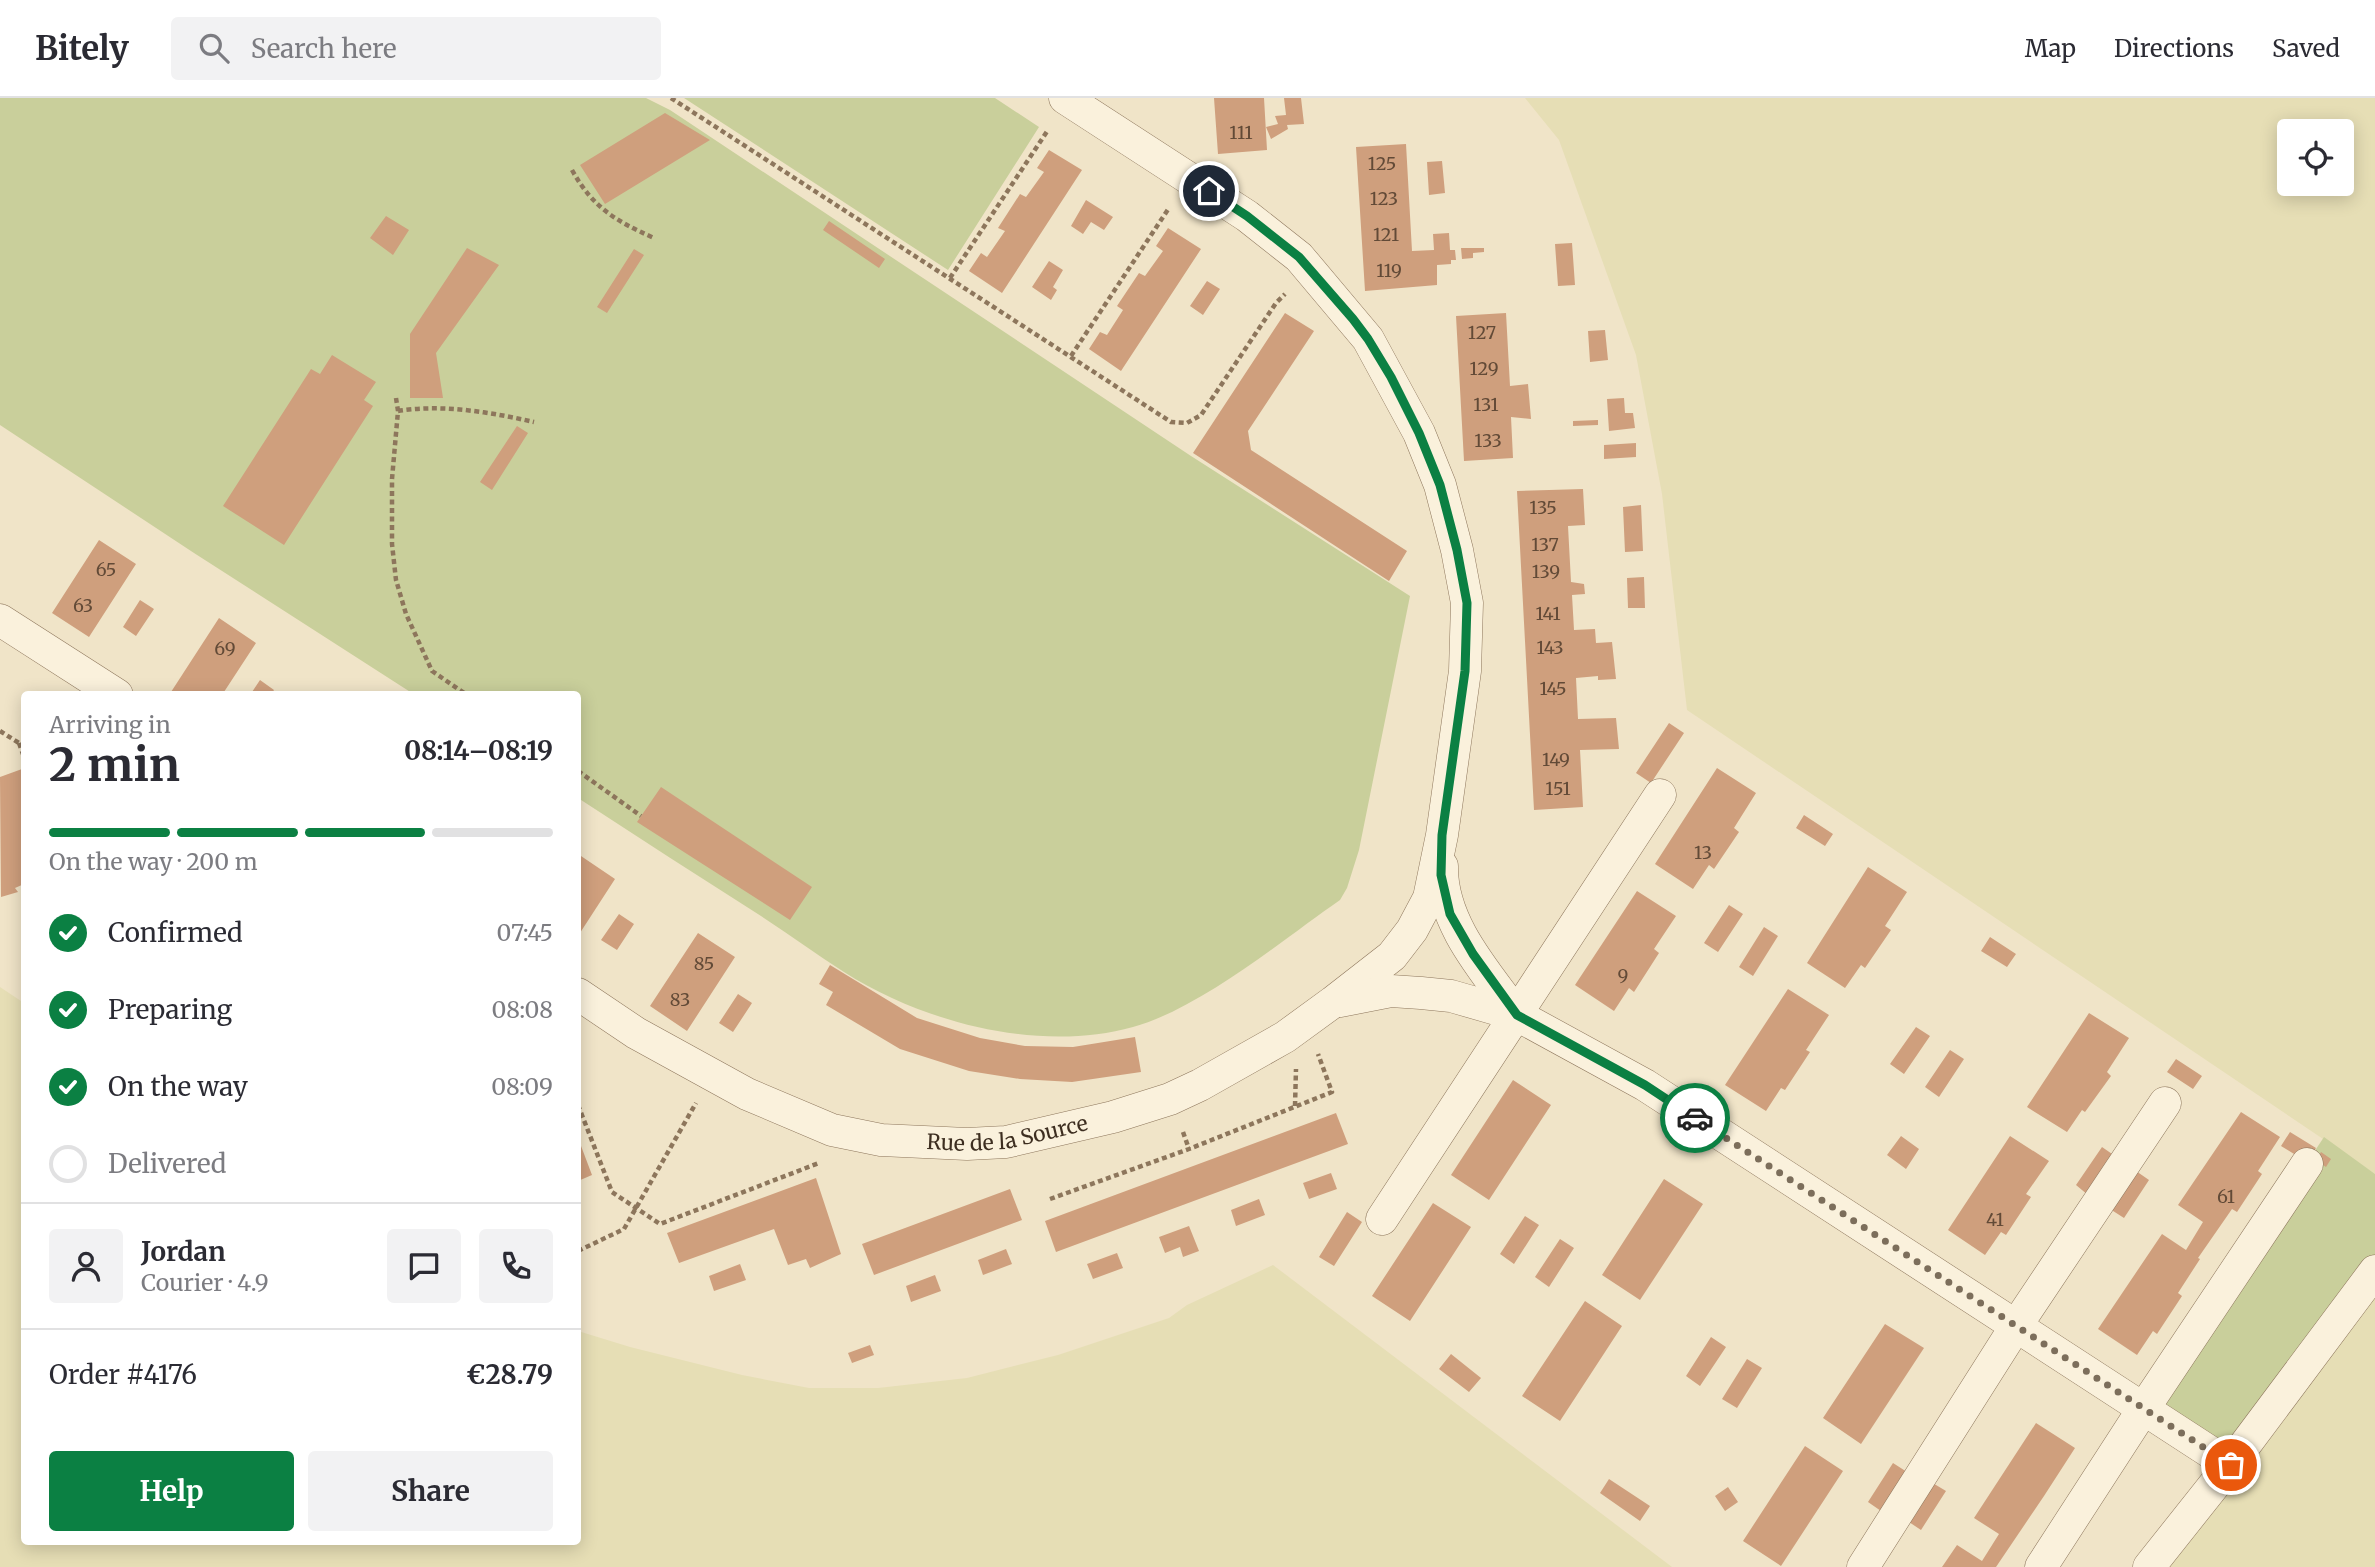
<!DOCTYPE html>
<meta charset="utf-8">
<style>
body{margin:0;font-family:Merriweather,serif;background:#f2f2f3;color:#2b2b33;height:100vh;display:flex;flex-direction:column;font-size:26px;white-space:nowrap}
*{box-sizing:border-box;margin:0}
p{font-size:23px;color:#7c7c81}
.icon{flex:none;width:38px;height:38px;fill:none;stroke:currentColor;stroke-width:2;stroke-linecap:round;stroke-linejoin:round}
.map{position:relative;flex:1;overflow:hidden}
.panel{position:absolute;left:21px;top:593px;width:560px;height:854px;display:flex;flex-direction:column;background:#fff;border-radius:7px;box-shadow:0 4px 18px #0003}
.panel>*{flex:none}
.tools{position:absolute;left:2277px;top:21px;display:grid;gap:14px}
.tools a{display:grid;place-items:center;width:77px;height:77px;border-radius:7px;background:#fff;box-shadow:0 4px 18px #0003;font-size:35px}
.pin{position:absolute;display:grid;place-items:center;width:60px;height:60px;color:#fff;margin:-30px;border:4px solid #fff;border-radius:50%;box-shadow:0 2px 7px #0007}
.courier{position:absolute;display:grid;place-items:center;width:70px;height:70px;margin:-35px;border:5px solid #0b8043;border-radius:50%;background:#fff;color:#222;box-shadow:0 2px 9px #0007}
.summary em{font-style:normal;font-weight:700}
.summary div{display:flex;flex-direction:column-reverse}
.summary{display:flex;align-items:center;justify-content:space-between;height:119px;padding:0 28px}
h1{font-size:46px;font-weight:700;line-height:52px}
.bar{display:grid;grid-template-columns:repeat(4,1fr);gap:10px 7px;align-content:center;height:84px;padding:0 28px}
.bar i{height:9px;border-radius:5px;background:#e1e1e2}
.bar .active{background:#0b8043}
.bar p{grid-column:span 4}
.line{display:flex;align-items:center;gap:18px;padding:0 28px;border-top:2px solid #e1e1e2}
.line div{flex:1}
.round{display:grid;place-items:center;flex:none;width:74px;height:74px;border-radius:7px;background:#f2f2f3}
ol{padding:0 28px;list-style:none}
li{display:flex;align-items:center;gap:21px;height:77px}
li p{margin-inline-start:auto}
li .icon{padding:7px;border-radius:50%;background:#0b8043;color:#fff;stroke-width:4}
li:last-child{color:#7c7c81}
li i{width:38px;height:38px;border:4px solid #e1e1e2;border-radius:50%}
.cta{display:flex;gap:14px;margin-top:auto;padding:14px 28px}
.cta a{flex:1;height:80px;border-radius:7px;background:#0b8043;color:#fff;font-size:28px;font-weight:700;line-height:80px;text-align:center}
.cta a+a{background:#f2f2f3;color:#2b2b33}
header{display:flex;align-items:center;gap:42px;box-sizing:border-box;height:98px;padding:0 35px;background:#fff;border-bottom:2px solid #e1e1e2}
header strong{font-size:33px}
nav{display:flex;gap:38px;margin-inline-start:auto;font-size:24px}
.search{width:490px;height:63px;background:#f2f2f3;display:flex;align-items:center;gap:18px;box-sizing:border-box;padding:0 24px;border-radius:7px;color:#7c7c81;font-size:26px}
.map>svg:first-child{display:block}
.farmland{fill:#e6deb5;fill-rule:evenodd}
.green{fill:#c9cf9b}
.building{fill:#cf9f7d}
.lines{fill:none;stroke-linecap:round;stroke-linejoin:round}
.street-casing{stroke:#8d765c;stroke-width:33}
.path{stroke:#8d765c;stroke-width:4.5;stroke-dasharray:5 3.5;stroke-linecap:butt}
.street{stroke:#faf1dc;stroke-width:32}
.done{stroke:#7c6e5b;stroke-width:7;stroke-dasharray:0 12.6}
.route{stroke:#0b8043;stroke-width:9}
.labels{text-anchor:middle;stroke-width:5;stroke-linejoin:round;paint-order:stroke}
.number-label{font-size:18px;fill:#624a37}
.street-label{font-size:21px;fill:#3d2e20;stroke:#f7eed8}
</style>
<header>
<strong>Bitely</strong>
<div class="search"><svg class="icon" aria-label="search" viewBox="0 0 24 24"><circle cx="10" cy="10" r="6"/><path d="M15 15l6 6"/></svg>Search here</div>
<nav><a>Map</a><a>Directions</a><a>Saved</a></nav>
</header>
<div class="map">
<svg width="2375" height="1469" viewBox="0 0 2375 1469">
<rect width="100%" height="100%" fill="#f0e4c8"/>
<!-- farmland -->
<path class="farmland" d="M1525,0H2375V1076L1687,612L1662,396L1636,257L1559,42ZM2289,33H2342V86H2289Z
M0,889L24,905V1444H578V1233L630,1249L742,1277L809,1290H878L967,1280L1058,1257L1169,1220L1187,1207L1273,1167L1672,1469H0Z
M2375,1173V1469H2149Z"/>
<!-- green -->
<path class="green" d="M0,0H646L670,12L1191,358L1410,498L1359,752L1347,790L1340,802C1281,843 1201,910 1133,929C1040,955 924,925 844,874C816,856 789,836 761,818C700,779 639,740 578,700V597H415L194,455L0,327Z
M684,0H995L1039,29L948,172Z
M2324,1039L2375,1076V1173L2230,1367L2144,1310Z"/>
<!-- building -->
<path class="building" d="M1214,0H1264L1267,52L1218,56Z
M1284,0H1301L1304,26L1287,27L1288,31L1271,41L1266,29L1278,26L1275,18L1286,17Z
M665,15L710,42L605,106L580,67Z
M1406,46L1412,153L1434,152L1433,136L1449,135L1450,152H1455L1456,162H1451V166L1437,167V187L1365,193L1356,49Z
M1049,52L1082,72L1002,195L969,173L981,155L987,159L1005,133L998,130L1020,96L1026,99L1044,74L1037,70Z
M1442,63L1445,95L1429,97L1427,64Z
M1086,102L1113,119L1104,132L1091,124L1083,136L1071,128Z
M386,118L409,132L393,157L370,140Z
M829,123L885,161L879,170L823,132Z
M1168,130L1201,151L1121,273L1089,251L1100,234L1107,237L1123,212L1117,208L1139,175L1145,178L1163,153L1156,148Z
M1572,145L1575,187L1558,188L1555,146Z
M467,150L499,167L436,255L443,300H410V236Z
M1461,150H1484V154L1473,155V160L1462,161Z
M634,151L644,157L607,215L597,209Z
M1049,163L1063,172L1053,189L1057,192L1051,202L1032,189Z
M1207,183L1220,191L1203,217L1190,208Z
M1285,215L1314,233L1248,333L1251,352L1407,453L1389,483L1193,355Z
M1506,215L1510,288L1528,286L1531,321L1511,319L1513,360L1464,363L1456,218Z
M1605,232L1608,262L1590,264L1588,233Z
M332,257L376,284L364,302L373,308L284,447L223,408L311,271L320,276Z
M1624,300L1625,315H1633L1635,330L1609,333L1607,301Z
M1598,322V327L1573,328V323Z
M517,328L528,335L492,392L480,384Z
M1636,345V359L1604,361V347Z
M1583,391L1585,427L1568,428L1571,484L1584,486L1585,496L1572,497L1574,532L1595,531L1596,545L1612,544L1616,581L1598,582V578L1576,580L1578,621L1616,620L1619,651L1580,652L1583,709L1534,712L1517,393Z
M1641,407L1643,453L1625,454L1623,409Z
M99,442L136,466L89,539L52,515Z
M1644,479L1645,510H1628L1627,480Z
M140,502L154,511L136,538L123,529Z
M219,520L256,545L222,597H176L171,594Z
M260,582L274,592L271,597H250Z
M1669,625L1684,635L1651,685L1636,675Z
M1717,670L1756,695L1734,730L1739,734L1714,771L1709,767L1693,791L1655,766Z
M22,671L24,678V786L15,790L18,794L1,799L0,679Z
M661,689L812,789L790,822L637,724Z
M1804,717L1833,736L1825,748L1796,730Z
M578,756L615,781L578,838Z
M1868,769L1907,794L1885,828L1891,832L1865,870L1861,867L1845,890L1807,865Z
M1637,793L1676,818L1654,851L1659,855L1634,894L1629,890L1614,913L1575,887Z
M1729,807L1743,816L1718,854L1704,845Z
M619,816L634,826L617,852L601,842Z
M1764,829L1778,838L1753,878L1739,869Z
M698,835L735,859L687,933L650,908Z
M1990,839L2016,856L2007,869L1981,853Z
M830,867L917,920L980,940L1025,948L1073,949L1135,939L1141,974L1072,984L1020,981L969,973L900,951L826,907L833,894L819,886Z
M1788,891L1829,917L1806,952L1810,954L1785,992L1781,990L1766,1013L1725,987Z
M738,896L752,905L733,934L719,925Z
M2089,915L2129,940L2107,974L2111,978L2085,1014L2082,1012L2067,1034L2027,1009Z
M1916,929L1930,938L1904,976L1890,966Z
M1950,952L1964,961L1939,999L1925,989Z
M2176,961L2202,978L2193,991L2167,974Z
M1513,982L1551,1007L1489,1102L1451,1077Z
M2241,1014L2280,1039L2258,1073L2262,1076L2237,1114L2232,1111L2198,1160L2200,1161L2178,1195L2182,1198L2157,1236L2153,1233L2137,1257L2098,1231L2162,1136L2186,1152L2203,1124L2178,1107Z
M1336,1015L1348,1046L1056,1154L1045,1123Z
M2290,1034L2316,1050L2307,1064L2281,1048Z
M1901,1038L1919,1051L1906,1071L1887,1057Z
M2010,1038L2049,1063L2026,1096L2031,1099L2006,1137L2001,1134L1985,1157L1948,1132Z
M578,1040L592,1077L578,1083Z
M2102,1049L2115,1058L2088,1097L2076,1087Z
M2321,1054L2331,1061L2326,1069L2316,1062Z
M2136,1073L2149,1082L2124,1120L2110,1111Z
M1331,1075L1337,1091L1309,1101L1303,1085Z
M816,1080L841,1156L810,1170L806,1161L788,1167L774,1131L679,1165L667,1135Z
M1664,1081L1703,1106L1640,1202L1602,1177Z
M1010,1091L1022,1122L874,1177L862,1146Z
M1259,1101L1265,1117L1236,1128L1231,1112Z
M1433,1105L1471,1129L1410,1223L1372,1198Z
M1347,1114L1362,1124L1334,1168L1319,1159Z
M1525,1118L1539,1127L1514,1166L1500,1156Z
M1189,1128L1199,1153L1183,1159L1180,1149L1165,1155L1159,1139Z
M1560,1141L1574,1150L1549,1189L1535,1179Z
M1006,1151L1012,1166L983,1177L978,1162Z
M1117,1155L1123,1170L1093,1181L1087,1166Z
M740,1166L746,1182L714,1193L709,1178Z
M935,1177L941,1193L911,1204L906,1188Z
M1585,1203L1622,1228L1560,1323L1522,1298Z
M1885,1226L1924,1250L1861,1346L1823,1320Z
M1711,1239L1726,1249L1700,1288L1686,1278Z
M870,1247L874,1257L852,1265L848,1255Z
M1451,1256L1481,1280L1469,1294L1439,1271Z
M1747,1261L1762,1270L1737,1310L1722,1301Z
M2036,1325L2075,1350L2044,1398L1996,1469H1942L1957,1447L1982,1463L1999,1436L1974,1420Z
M1805,1348L1843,1373L1781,1468L1743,1443Z
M1893,1365L1907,1374L1881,1413L1868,1404Z
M1609,1381L1650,1408L1640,1423L1600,1395Z
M1931,1384L1946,1393L1921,1432L1906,1422Z
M1728,1389L1738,1404L1725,1413L1715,1398Z"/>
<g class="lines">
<defs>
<g id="street">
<path d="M0,522L117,597"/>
<path d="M1442,768C1441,825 1485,873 1517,917"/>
<path id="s1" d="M578,896L636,935L747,996L832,1032L881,1042L967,1046L1006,1044L1113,1019L1170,1001L1200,987L1285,939L1333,904L1392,858L1412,832L1429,800L1442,737L1465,573L1467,505L1457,452L1440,387L1419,335L1368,241L1299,159L1247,118L1065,0"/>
<path d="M1340,903L1391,893L1421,895L1451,898L1517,917L1645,987L2230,1367"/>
<path d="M1382,1121L1660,697"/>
<path d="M1863,1469L2016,1228L2165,1005"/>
<path d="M2041,1469L2144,1310L2307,1066"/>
<path d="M2149,1469L2230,1367L2375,1173"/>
</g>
</defs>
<!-- street casing -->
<use href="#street" class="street-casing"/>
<!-- path -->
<path class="path" d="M671,0L1171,324L1187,325L1201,317L1276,205L1285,196
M572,72C593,110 616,123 654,140
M950,180L1048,32
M1071,258L1169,110
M396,300L398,313L392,381V446L396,482L406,516L432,573L467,597
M398,313C442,306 490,314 534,324
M0,633L19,645L24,643
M19,645L24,659
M578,673L641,718
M578,1007L612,1094L660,1126L819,1065
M1295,1008L1296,971
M1183,1034L1189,1051
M1050,1101L1189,1051L1332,994L1318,956
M578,1153L624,1131L696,1005"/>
<!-- street -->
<use href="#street" class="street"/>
</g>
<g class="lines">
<!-- done -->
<path class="done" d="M1695,1020L2231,1367"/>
<!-- route -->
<path class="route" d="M1209,93L1247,118L1299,159L1353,221L1368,241L1391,279L1419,335L1440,387L1457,452L1467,505L1465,573L1442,737L1441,777L1450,816L1473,856L1517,917L1645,987L1695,1020"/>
</g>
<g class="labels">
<!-- number labels -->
<g class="number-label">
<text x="1241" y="41">111</text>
<text x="1382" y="72">125</text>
<text x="1384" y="107">123</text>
<text x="1386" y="143">121</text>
<text x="1389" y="179">119</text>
<text x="1482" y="241">127</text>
<text x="1484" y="277">129</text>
<text x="1486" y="313">131</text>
<text x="1488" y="349">133</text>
<text x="1543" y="416">135</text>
<text x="1545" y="453">137</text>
<text x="106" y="478">65</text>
<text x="1546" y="480">139</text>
<text x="83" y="514">63</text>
<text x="1548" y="522">141</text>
<text x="1550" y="556">143</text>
<text x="225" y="557">69</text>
<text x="1553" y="597">145</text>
<text x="1556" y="668">149</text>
<text x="1558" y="697">151</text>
<text x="1703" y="761">13</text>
<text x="704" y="872">85</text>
<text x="1623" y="884">9</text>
<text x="680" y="908">83</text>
<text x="2226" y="1105">61</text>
<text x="1995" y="1128">41</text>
</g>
<!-- street labels -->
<g class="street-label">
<text dy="7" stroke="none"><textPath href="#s1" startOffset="466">Rue de la Source</textPath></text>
</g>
</g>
</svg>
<div class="tools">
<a><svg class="icon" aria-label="locate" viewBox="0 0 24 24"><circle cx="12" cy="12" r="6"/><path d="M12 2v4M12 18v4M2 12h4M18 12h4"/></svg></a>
</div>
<div class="pin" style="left:2231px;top:1367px;background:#ea580c"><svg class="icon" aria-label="bag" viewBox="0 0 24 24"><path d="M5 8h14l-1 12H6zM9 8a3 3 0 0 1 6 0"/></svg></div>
<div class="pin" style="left:1209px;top:93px;background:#1f2937"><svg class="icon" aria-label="home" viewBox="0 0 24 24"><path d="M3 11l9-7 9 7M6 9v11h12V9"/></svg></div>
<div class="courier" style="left:1695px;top:1020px"><svg class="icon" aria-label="car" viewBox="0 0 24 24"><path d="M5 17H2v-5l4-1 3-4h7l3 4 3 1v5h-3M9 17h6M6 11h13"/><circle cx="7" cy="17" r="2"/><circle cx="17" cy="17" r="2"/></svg></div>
<section class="panel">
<div class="summary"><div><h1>2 min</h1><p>Arriving in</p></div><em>08:14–08:19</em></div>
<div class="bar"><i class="active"></i><i class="active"></i><i class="active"></i><i></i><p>On the way · 200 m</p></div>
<ol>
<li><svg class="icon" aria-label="check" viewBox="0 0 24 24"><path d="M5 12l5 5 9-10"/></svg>Confirmed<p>07:45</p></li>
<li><svg class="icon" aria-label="check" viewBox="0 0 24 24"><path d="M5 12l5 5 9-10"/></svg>Preparing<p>08:08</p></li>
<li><svg class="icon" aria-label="check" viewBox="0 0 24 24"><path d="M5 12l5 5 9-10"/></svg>On the way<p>08:09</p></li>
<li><i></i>Delivered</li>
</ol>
<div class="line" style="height:126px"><a class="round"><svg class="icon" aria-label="person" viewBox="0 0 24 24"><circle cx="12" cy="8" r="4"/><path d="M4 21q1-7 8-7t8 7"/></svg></a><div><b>Jordan</b><p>Courier · 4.9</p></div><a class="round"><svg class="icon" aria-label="chat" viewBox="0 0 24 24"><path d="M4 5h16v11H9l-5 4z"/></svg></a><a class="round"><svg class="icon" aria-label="phone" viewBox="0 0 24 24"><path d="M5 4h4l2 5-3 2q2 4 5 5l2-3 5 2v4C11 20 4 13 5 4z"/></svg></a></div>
<div class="line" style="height:91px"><div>Order #4176</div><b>€28.79</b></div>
<div class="cta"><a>Help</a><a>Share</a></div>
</section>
</div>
